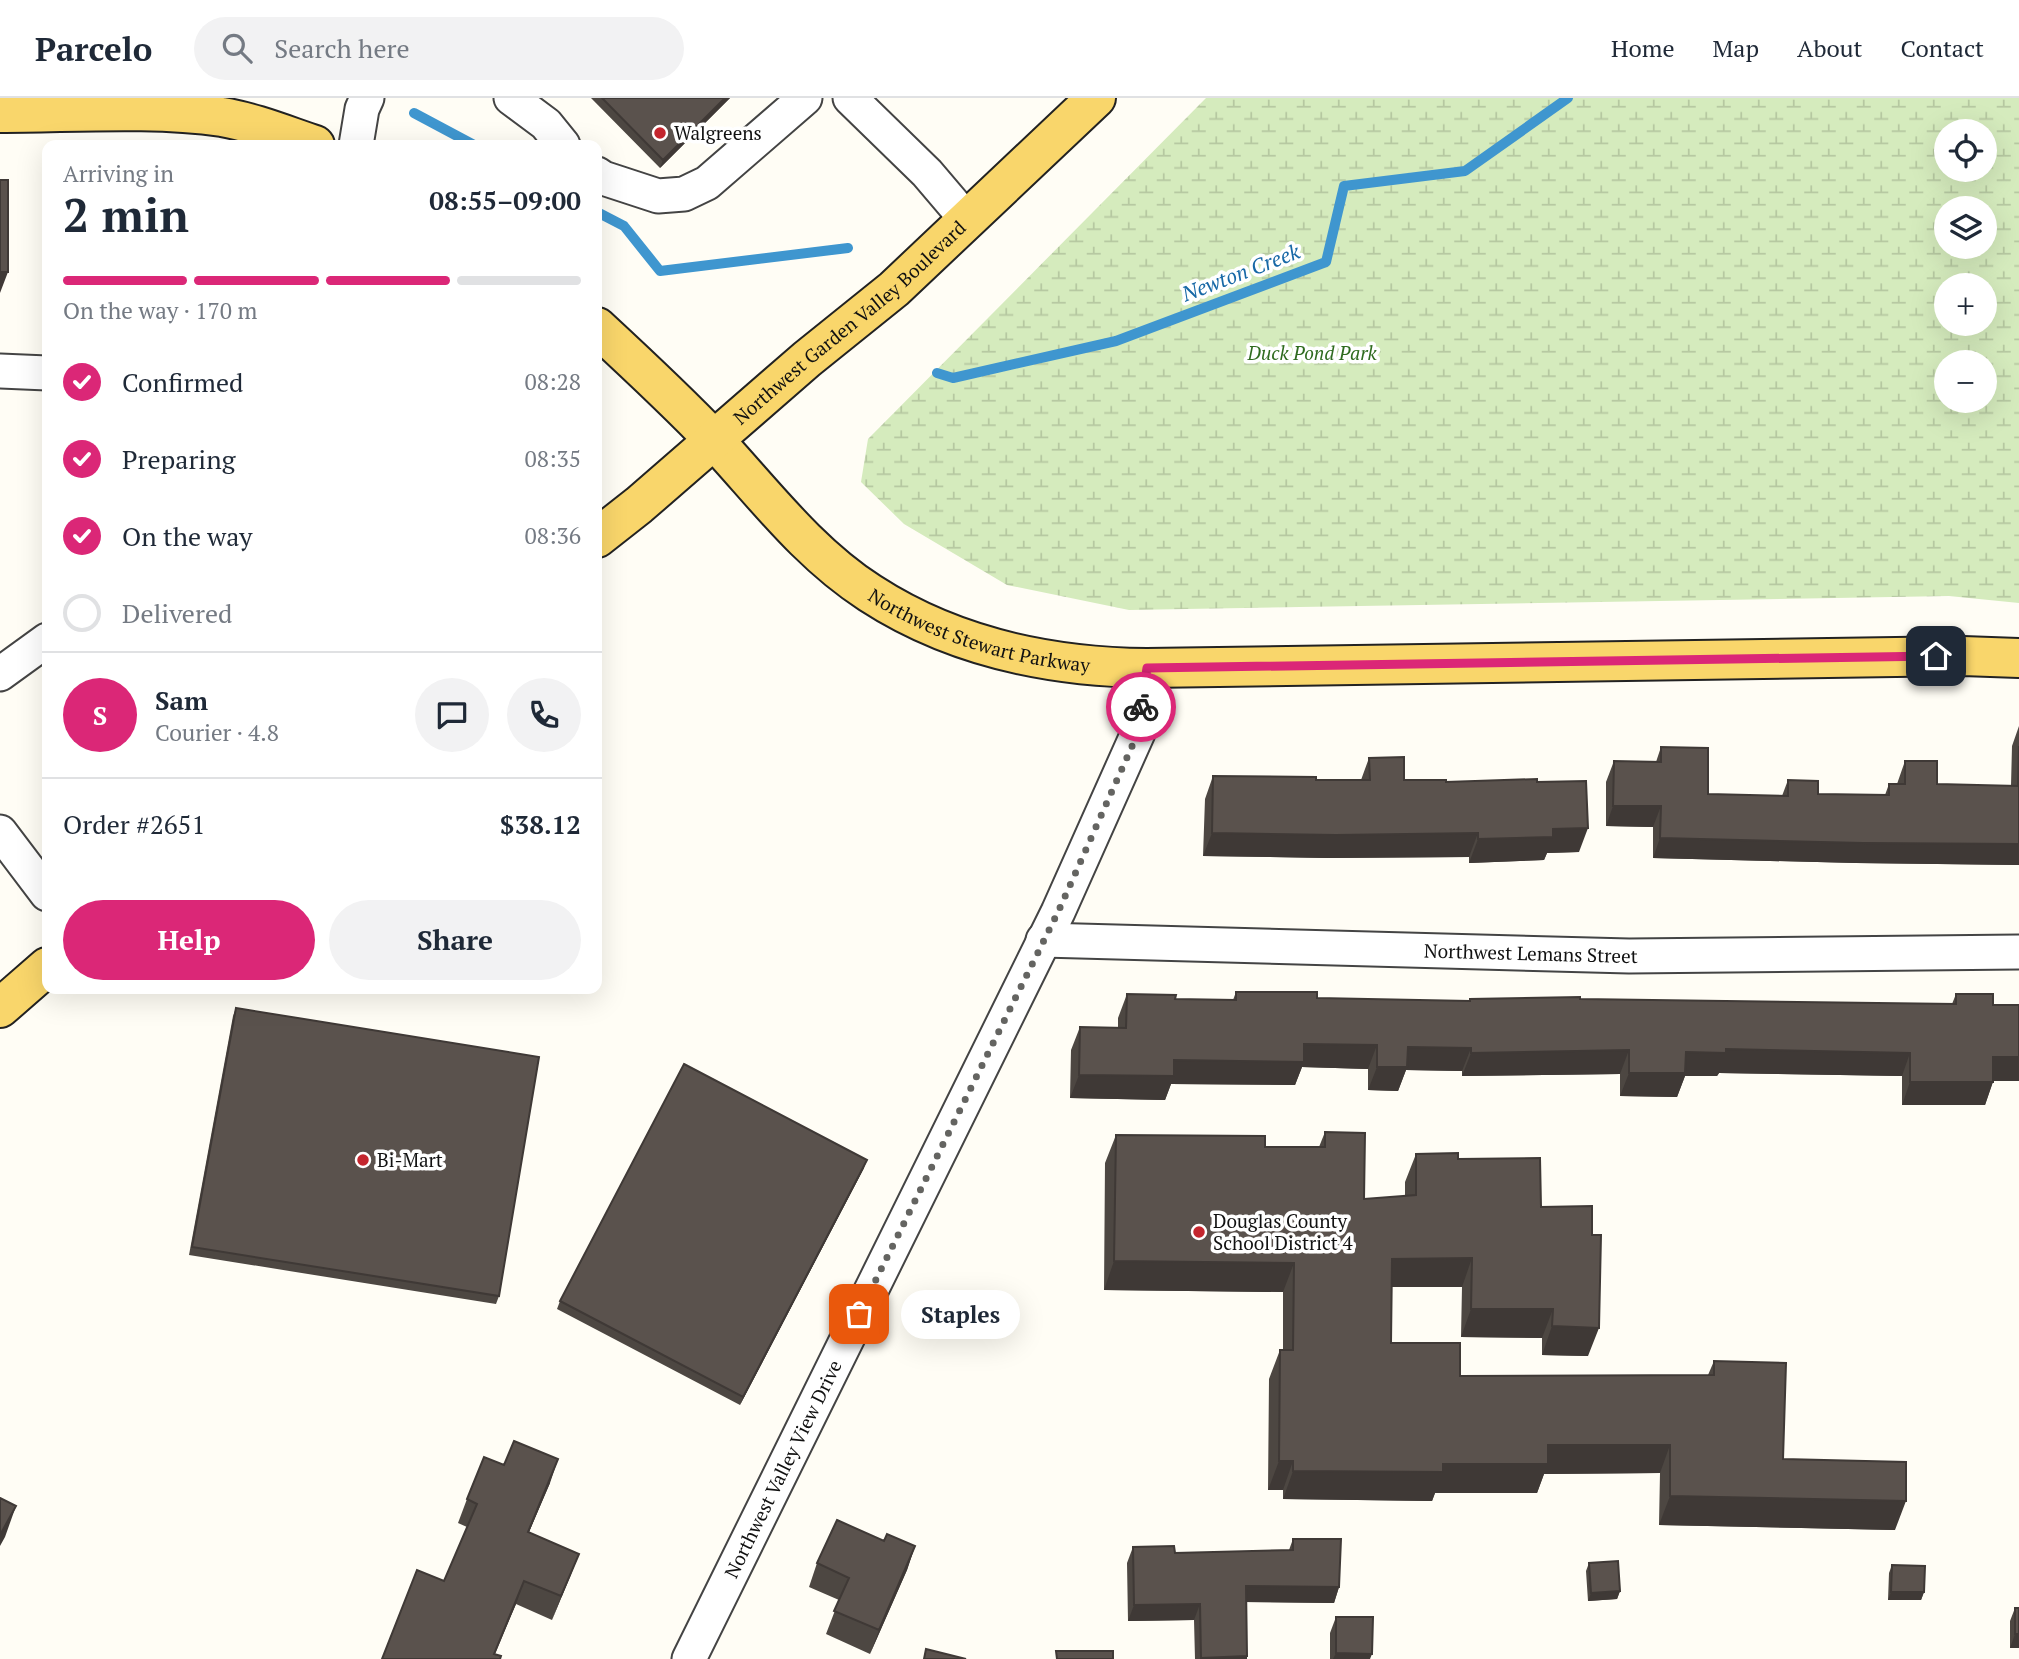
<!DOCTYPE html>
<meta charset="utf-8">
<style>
body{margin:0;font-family:"PT Serif",serif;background:#f2f2f3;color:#1f2937;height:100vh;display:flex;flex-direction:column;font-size:26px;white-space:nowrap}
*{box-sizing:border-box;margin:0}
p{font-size:23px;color:#747a83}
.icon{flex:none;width:38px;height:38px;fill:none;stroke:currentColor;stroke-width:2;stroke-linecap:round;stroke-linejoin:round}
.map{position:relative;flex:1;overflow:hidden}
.drawer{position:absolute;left:42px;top:42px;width:560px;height:854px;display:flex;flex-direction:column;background:#fff;border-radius:14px;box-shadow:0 7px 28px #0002}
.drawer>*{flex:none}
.fabs{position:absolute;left:1934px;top:21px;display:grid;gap:14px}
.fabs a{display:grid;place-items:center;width:63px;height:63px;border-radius:50%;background:#fff;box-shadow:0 7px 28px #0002;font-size:35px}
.pin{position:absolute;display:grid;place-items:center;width:60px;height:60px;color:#fff;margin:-30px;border-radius:14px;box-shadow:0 4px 10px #0006}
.courier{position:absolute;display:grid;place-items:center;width:70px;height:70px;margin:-35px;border:5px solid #db2777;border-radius:50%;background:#fff;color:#222;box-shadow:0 2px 9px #0007}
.bubble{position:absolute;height:49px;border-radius:24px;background:#fff;box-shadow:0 7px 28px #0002;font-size:23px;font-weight:700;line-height:49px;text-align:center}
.head em{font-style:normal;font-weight:700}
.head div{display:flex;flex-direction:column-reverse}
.head{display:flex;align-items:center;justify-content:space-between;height:119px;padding:0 21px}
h1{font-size:46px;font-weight:700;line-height:52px}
.bar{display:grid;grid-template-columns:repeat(4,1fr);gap:10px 7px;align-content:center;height:84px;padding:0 21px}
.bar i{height:9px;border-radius:5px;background:#e0e1e3}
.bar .current{background:#db2777}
.bar p{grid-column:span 4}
.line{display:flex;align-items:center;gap:18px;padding:0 21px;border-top:2px solid #e0e1e3}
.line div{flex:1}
.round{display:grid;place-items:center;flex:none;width:74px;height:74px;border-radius:37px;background:#f2f2f3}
ol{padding:0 21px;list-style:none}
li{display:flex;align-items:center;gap:21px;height:77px}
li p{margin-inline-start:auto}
li .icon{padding:7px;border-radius:50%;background:#db2777;color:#fff;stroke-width:4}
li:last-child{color:#747a83}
li i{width:38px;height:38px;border:4px solid #e0e1e3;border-radius:50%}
.cta{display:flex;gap:14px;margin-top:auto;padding:14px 21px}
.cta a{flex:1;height:80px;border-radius:42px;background:#db2777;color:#fff;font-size:28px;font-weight:700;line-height:80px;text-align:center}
.cta a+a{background:#f2f2f3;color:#1f2937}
header{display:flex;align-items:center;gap:42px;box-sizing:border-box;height:98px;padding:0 35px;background:#fff;border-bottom:2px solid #e0e1e3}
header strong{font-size:33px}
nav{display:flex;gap:38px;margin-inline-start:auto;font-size:24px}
.search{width:490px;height:63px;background:#f2f2f3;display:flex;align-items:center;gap:18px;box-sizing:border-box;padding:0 24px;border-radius:38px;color:#747a83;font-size:26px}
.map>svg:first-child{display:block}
.wetland{fill:url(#wetland-marsh);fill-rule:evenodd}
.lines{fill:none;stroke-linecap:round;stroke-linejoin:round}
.stream{stroke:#3f96cf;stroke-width:10}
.minor-casing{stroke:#444;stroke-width:37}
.major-casing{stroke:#222;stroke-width:42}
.minor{stroke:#fff;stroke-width:33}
.major{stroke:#f9d66b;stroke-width:38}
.wall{fill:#4d4742}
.shaded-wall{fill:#3f3936}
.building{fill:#5a524d;stroke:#3f3936;stroke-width:2}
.done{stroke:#646461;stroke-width:7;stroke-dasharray:0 12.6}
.route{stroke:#db2777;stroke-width:9}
.poi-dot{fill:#c4262e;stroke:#fff;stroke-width:2.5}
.labels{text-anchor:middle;stroke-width:7;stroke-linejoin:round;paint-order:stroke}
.poi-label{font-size:19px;fill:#111;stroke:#fff;text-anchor:start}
.street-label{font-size:19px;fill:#111;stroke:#fff}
.park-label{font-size:19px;font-style:italic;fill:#2f6b1f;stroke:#fff}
.water-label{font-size:21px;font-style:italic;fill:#1768a6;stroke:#fff}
</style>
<header>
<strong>Parcelo</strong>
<div class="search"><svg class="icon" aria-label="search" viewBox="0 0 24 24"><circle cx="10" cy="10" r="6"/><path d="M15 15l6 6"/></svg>Search here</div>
<nav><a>Home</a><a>Map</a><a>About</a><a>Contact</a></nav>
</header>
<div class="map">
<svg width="2019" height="1561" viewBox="0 0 2019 1561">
<defs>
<pattern id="wetland-marsh" width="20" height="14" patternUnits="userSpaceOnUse" patternTransform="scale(1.75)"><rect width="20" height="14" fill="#d5ebbd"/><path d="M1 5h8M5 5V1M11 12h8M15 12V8" fill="none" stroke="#b6c8a1"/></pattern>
</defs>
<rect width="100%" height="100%" fill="#fffdf5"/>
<!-- wetland -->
<path class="wetland" d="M1206,0H2019V505L1949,498L1129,512L1007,487L904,426L861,384L868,341ZM1946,33H1984V72H1946ZM1946,110H1984V149H1946ZM1946,187H1984V226H1946ZM1946,264H1984V303H1946Z"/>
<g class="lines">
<!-- stream -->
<path class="stream" d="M414,15L474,47
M597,114L624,128L660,173L848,150
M937,275L953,280L1116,243L1326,164L1344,88L1465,73L1568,0"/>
<defs>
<g id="minor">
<path d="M511,0L546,26L563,47"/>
<path d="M850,0L927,75L967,122"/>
<path d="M356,47L362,11L367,0"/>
<path d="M597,76L603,80L658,98L684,96L707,85L805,0"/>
<path d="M0,273L47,275"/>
<path d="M0,576L47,542"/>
<path d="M0,734L47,796"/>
<path id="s1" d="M1043,842L1629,858L2019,854"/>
<path id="s2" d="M689,1561L1058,814L1138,635L1147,570"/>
</g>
<g id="major">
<path d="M0,15C73,15 149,9 222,19C253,24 285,37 315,47"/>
<path id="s3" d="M597,229C637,266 677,303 715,343C764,396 808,455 870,495C953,549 1049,569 1147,570L1963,558L2019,560"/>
<path id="s4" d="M597,440L639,407L807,261L894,191L1096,0"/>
<path d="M0,910L47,869"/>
</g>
</defs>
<!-- minor casing -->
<use href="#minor" class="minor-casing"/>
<!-- major casing -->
<use href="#major" class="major-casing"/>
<!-- minor -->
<use href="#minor" class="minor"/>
<!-- major -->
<use href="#major" class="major"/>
</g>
<!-- wall -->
<path class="wall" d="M591,0H730L660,70Z
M2019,628V767L1856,765L1653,760V729L1606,728V684L1614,663L1656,664L1661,649L1708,696L1782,698L1788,682L1818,696L1885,697L1889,686H1897L1905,663L1937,686L2011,688L2012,648Z
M1369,660L1404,682L1446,684H1537L1579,754L1547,755L1544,762L1469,765V759L1328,760L1203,758L1205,701L1213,678L1316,682H1361Z
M1236,894L1317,900L1469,903L1470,901L1952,906L1956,896L1993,907L2019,983H1993L1985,1007H1902V978L1719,975L1717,978H1685L1677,999L1620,998V976L1462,978V973L1406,972L1398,993L1368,992V971L1302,969L1295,987L1171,986L1165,1002L1070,1000L1071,952L1080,929L1118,930V920L1127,896L1175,901L1233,902Z
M236,910L499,1198L496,1206L189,1157L233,918Z
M1325,1034L1364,1101L1405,1098V1084L1416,1056L1458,1061L1541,1109L1588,1258L1542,1257V1240L1461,1239L1462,1189H1392L1391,1245L1460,1278L1708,1277L1714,1263L1783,1361L1895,1432L1659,1427L1660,1375L1544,1376L1537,1395H1435L1432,1403L1283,1401V1392H1268L1269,1281L1280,1252H1283V1194L1104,1192L1105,1065L1116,1037L1265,1049H1319Z
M864,1070L740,1307L557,1211L560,1203Z
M504,1367L550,1385L529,1434L579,1456L552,1522L516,1506L495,1556L382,1561L444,1483L467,1429L458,1425L467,1401Z
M1293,1441L1339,1489L1334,1505L1246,1504L1247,1561H1195L1194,1522L1128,1523L1127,1465L1133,1449L1175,1455L1289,1452Z
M884,1443L915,1448L907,1472L870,1556L826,1536L839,1502L809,1489L817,1465Z
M1589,1465L1620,1493L1617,1501L1588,1503L1586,1473Z
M1892,1467L1924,1494L1921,1502H1888L1889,1475Z
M2015,1510L2019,1550H2010V1523Z
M1336,1519L1370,1561H1330V1535Z"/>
<!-- shaded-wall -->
<path class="shaded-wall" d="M725,0H730L660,70L663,62Z
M0,174H8L0,195Z
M1613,708H1661L1653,729L1606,728Z
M1588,730L1579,754L1547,755L1544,762L1469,765L1478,741L1553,731Z
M1212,735H1478L1469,759L1328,760L1203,758Z
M1660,740L2019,746V767L1856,765L1653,760Z
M1304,946L1377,947L1368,971L1302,969L1295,987L1171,986L1165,1002L1070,1000L1079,977L1174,962Z
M1408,949L1471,950L1462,973L1406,972L1398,993L1368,992L1377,969Z
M1726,951L1910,955L1902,978L1719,975L1717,978H1685L1677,999L1620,998L1629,975L1686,954Z
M1629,952L1620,976L1462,978L1471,955Z
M1993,959H2019V983H1985Z
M1910,984H1993L1985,1007H1902Z
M867,1062L864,1070L740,1307L743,1299Z
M1472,1160L1462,1189H1382L1392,1161Z
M1114,1163L1294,1165L1283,1194L1104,1192Z
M1471,1211H1553L1542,1240L1461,1239Z
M1552,1228L1599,1230L1588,1258L1542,1257Z
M1548,1347H1670L1660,1375L1544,1376L1537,1395H1435L1432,1403L1283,1401L1293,1373L1443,1366Z
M558,1361L550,1385L519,1457L528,1434Z
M1279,1363H1293L1283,1392H1268Z
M1670,1398L1906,1403L1895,1432L1659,1427Z
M16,1408L5,1439L0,1448V1437Z
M915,1448L907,1472L870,1556L879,1532Z
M579,1456L570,1479L552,1522L561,1498Z
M524,1483L516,1506L492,1561Z
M1246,1488L1339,1489L1334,1505L1240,1504Z
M1620,1493L1617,1501L1588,1503L1591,1495Z
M1891,1494H1924L1921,1502H1888Z
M1200,1506L1194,1522L1128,1523L1134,1507Z
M2015,1536H2019V1550H2010Z
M1336,1555L1372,1556L1370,1561H1333Z
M1247,1558V1561H1200L1201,1560Z"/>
<!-- building -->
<path class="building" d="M602,0H725L663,62Z
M0,82H8V174H0Z
M2019,648V746L1863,745L1660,740L1661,708H1613L1614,663L1661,664V649L1708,650V696L1788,698V682L1818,683V696L1889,697V686H1905V663H1937V686L2018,688Z
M1404,659V682H1446V684L1537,681V684L1586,683L1588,730L1553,731V739L1478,741V735L1336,737L1212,735L1213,678L1316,679V682H1370L1369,660Z
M1236,894H1317V900L1470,903V901L1580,899V901L1956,906V896H1993V907H2019V959H1993V984H1910V955L1726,951V955L1686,954L1685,975H1629V952L1471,955V950L1408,949L1407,969H1377V947L1304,946V964L1174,962V978L1079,977L1080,929L1126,930L1127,896L1176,897L1175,901L1236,902Z
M236,910L539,959L499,1198L192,1149Z
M684,966L867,1062L743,1299L560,1203Z
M1325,1034L1365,1035L1364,1101L1416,1097V1056L1458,1055V1061L1540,1060L1541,1109L1592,1108V1137H1601L1599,1230L1552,1228L1553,1211H1471L1472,1160L1392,1161L1391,1245H1460V1278L1714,1277V1263L1786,1265L1783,1361L1906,1364V1403L1670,1398V1347H1548V1366H1443V1374L1293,1373V1363H1279L1280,1252H1293L1294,1165L1114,1163L1116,1037L1265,1038V1049H1325Z
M514,1343L558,1361L528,1434L579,1456L561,1498L524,1483L494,1556L501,1558L500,1561H382L417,1472L444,1483L477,1406L467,1401L484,1359L504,1367Z
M0,1400L16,1408L0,1437Z
M837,1422L884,1443L887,1436L915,1448L879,1532L834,1513L849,1480L817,1465Z
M1293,1441H1341L1339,1489L1246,1488L1247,1558L1201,1560L1200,1506L1134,1507L1133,1449L1174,1448L1175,1455L1293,1452Z
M1618,1463L1620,1493L1591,1495L1589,1465Z
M1892,1467L1925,1468L1924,1494H1891Z
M2015,1510H2019V1536H2015Z
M1336,1519H1373L1372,1556L1336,1555Z
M926,1551L966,1561H924Z
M1056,1553H1113V1561H1057Z"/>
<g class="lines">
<!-- done -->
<path class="done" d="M859,1216L1058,814L1138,635L1141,609"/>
<!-- route -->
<path class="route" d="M1141,609L1147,570L1936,558"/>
</g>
<!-- markers -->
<g class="poi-dot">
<circle cx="660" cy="35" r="7"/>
<circle cx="363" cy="1062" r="7"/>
<circle cx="1199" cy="1134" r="7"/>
</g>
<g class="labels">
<!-- poi labels -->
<g class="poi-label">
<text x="674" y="42">Walgreens</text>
<text x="377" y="1069">Bi-Mart</text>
<text x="1213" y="1130">Douglas County<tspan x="1213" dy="22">School District 4</tspan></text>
</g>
<!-- street labels -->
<g class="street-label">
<text dy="7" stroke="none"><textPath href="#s4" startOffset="332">Northwest Garden Valley Boulevard</textPath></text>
<text dy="7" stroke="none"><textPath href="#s3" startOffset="499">Northwest Stewart Parkway</textPath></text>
<text dy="7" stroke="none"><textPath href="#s1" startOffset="488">Northwest Lemans Street</textPath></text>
<text dy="7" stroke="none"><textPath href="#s2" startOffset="212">Northwest Valley View Drive</textPath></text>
</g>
<!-- park labels -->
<g class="park-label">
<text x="1312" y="262">Duck Pond Park</text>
</g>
<!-- water labels -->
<g class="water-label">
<text transform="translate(1241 175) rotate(-21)" y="7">Newton Creek</text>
</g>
</g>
</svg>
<div class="fabs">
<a><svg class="icon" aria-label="locate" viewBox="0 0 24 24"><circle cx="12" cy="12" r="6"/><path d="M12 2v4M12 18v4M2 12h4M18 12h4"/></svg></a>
<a><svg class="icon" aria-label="layers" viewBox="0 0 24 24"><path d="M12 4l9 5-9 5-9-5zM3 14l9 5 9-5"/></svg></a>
<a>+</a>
<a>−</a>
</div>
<div class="pin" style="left:859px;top:1216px;background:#ea580c"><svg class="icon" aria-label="bag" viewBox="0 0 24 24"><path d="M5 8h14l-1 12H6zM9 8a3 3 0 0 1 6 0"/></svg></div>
<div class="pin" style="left:1936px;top:558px;background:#1f2937"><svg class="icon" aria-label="home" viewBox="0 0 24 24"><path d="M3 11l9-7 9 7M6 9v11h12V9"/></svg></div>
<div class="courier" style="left:1141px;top:609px"><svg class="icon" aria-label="bike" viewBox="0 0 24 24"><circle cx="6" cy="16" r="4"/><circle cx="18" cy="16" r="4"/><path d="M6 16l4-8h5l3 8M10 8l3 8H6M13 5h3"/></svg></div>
<div class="bubble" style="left:901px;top:1192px;width:119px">Staples</div>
<section class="drawer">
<div class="head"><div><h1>2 min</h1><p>Arriving in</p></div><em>08:55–09:00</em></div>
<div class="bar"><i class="current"></i><i class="current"></i><i class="current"></i><i></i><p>On the way · 170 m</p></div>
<ol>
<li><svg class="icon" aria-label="check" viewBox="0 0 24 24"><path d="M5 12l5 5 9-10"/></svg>Confirmed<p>08:28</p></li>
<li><svg class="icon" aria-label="check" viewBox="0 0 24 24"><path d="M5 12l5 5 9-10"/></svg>Preparing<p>08:35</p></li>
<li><svg class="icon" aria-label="check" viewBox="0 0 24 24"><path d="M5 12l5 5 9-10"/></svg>On the way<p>08:36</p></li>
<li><i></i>Delivered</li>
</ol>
<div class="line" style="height:126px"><b class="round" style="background:#db2777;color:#fff">S</b><div><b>Sam</b><p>Courier · 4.8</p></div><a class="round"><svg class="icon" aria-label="chat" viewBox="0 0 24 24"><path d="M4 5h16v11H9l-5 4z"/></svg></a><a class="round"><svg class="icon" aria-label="phone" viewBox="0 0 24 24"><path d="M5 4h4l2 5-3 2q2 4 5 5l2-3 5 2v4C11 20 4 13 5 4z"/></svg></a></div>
<div class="line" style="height:91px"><div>Order #2651</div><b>$38.12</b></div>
<div class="cta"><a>Help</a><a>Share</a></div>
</section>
</div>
